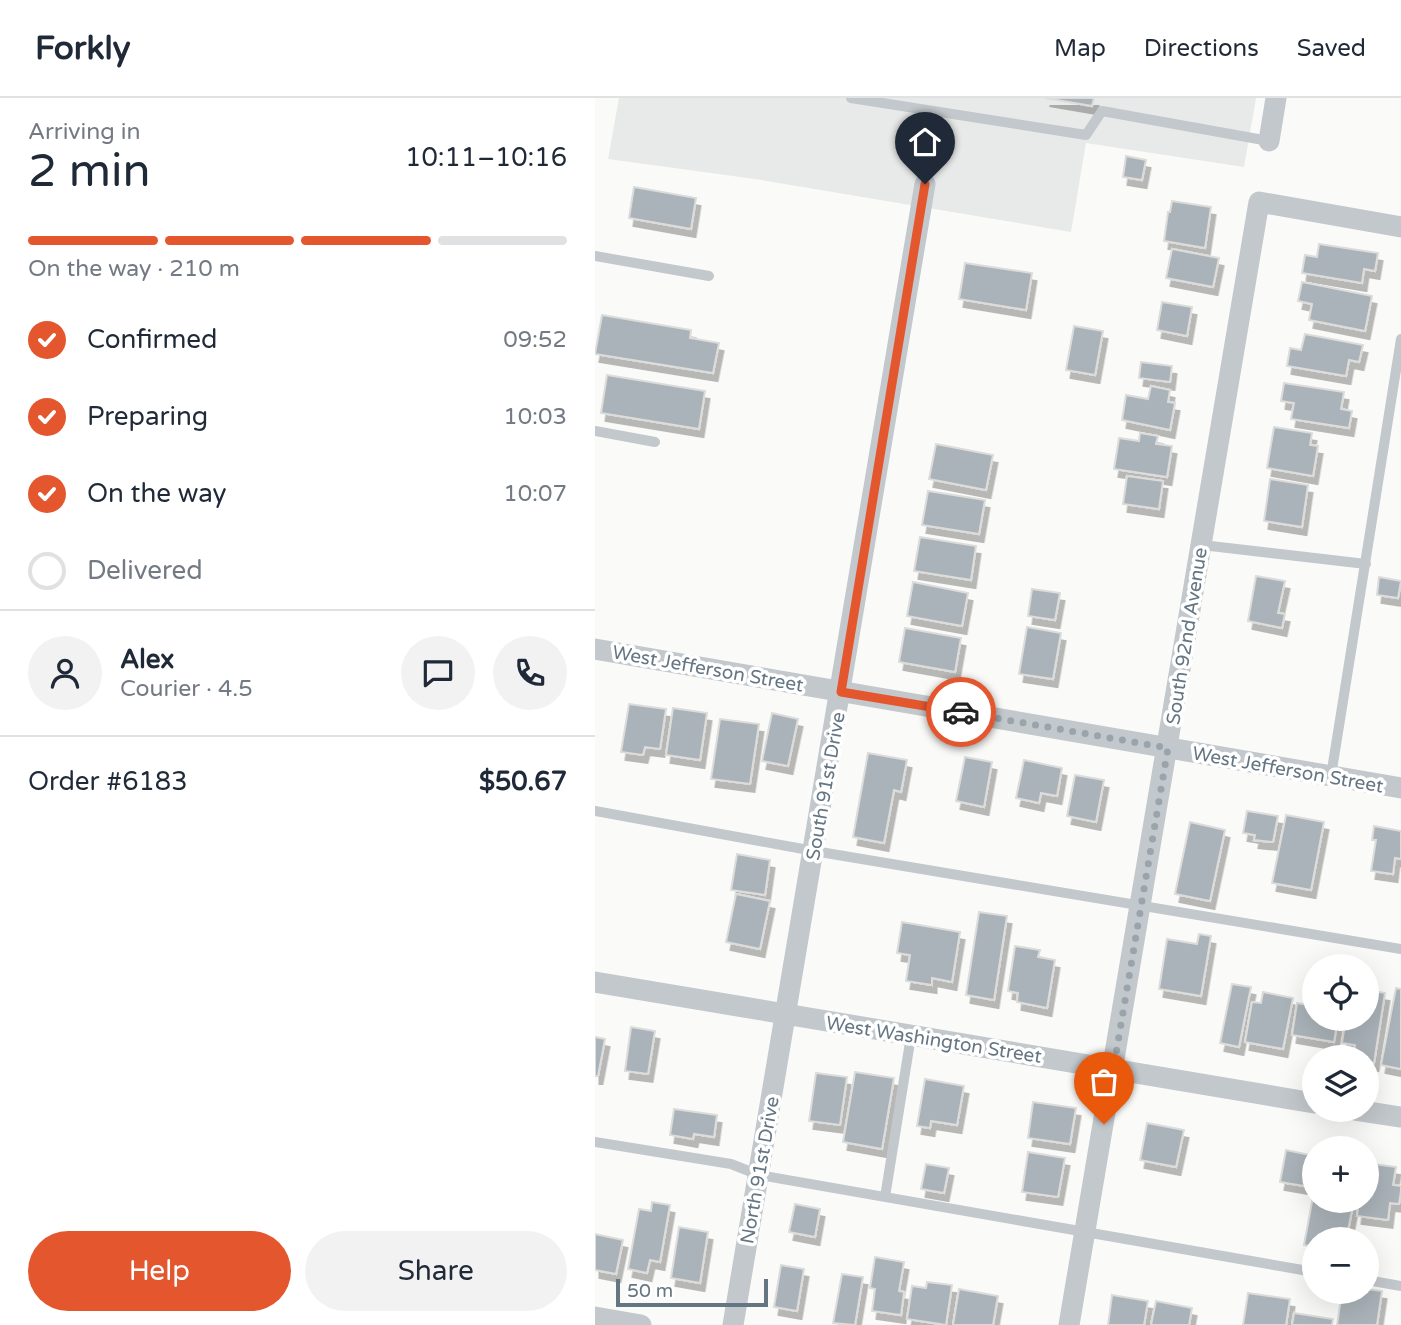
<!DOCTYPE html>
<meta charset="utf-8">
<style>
body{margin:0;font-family:"Varela Round",sans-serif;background:#f2f2f3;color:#1f2937;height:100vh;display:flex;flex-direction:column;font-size:26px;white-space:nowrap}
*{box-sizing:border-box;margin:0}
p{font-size:23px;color:#747a83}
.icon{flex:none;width:38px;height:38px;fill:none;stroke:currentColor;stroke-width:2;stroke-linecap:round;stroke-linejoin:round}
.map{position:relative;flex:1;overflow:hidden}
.panel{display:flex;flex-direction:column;background:#fff;width:595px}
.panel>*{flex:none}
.tools{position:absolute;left:707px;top:856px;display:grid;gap:14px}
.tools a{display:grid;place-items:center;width:77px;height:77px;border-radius:50%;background:#fff;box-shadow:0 7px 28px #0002;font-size:35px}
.scale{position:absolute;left:21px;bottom:18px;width:152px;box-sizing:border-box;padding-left:7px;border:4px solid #657683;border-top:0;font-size:19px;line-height:24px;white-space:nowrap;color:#657683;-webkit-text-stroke:5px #fff;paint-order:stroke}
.pin{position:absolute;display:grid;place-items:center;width:60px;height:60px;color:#fff;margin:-72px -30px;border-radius:50% 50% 50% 0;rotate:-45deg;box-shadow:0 0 7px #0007}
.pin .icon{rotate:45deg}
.courier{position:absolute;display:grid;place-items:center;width:70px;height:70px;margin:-35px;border:5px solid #e4572e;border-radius:50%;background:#fff;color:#222;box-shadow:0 2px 9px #0007}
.headline em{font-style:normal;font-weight:600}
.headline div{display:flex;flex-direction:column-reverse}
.headline{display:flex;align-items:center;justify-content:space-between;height:119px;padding:0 28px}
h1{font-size:46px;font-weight:600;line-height:52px}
.bar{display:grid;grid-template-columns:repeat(4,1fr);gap:10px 7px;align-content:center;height:84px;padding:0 28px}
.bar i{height:9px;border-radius:5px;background:#e0e1e3}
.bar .on{background:#e4572e}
.bar p{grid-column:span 4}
.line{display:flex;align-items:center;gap:18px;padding:0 28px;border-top:2px solid #e0e1e3}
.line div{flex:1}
.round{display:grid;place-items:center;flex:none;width:74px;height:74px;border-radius:37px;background:#f2f2f3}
ol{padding:0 28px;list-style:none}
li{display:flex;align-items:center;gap:21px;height:77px}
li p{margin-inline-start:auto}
li .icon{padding:7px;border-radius:50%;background:#e4572e;color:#fff;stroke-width:4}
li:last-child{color:#747a83}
li i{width:38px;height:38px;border:4px solid #e0e1e3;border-radius:50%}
.action{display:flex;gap:14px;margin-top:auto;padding:14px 28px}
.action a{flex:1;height:80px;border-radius:42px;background:#e4572e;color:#fff;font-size:28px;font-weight:600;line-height:80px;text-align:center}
.action a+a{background:#f2f2f3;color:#1f2937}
header{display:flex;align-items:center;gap:42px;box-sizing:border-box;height:98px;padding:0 35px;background:#fff;border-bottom:2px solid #e0e1e3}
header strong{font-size:33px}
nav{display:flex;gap:38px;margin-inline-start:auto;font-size:24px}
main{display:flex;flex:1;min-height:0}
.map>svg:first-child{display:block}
.built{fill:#e8e9e9}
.building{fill:#aab3b9;stroke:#dcdcda;stroke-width:2;filter:url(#shadow)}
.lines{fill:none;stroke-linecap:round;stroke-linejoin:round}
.lane{stroke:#c3c8cc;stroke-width:10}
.street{stroke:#c3c8cc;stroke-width:21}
.done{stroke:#99a4ac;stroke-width:7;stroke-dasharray:0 12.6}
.route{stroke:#e4572e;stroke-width:9}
.labels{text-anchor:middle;stroke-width:7;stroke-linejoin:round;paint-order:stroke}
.street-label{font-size:19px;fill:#657683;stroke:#fff}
</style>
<header>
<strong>Forkly</strong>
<nav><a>Map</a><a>Directions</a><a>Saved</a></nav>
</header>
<main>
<section class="panel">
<div class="headline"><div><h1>2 min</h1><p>Arriving in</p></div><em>10:11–10:16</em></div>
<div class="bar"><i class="on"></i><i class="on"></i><i class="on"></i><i></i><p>On the way · 210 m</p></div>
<ol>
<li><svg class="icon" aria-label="check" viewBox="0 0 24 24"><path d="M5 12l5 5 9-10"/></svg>Confirmed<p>09:52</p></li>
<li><svg class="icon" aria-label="check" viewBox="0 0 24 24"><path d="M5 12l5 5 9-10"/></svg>Preparing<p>10:03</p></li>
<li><svg class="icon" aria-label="check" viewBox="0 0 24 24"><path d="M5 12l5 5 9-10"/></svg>On the way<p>10:07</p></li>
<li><i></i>Delivered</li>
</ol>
<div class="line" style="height:126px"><a class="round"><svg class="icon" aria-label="person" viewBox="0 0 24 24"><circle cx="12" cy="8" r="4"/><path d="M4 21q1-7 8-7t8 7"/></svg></a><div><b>Alex</b><p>Courier · 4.5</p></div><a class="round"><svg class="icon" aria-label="chat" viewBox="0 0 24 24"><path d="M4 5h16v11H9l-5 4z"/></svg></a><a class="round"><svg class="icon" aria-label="phone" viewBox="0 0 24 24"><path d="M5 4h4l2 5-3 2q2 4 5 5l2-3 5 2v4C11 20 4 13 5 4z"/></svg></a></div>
<div class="line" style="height:91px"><div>Order #6183</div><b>$50.67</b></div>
<div class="action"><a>Help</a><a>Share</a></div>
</section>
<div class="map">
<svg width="806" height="1227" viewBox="0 0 806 1227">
<defs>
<filter id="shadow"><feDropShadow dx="4.5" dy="8" stdDeviation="0" flood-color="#0004"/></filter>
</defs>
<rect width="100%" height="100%" fill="#fafaf8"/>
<!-- built -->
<path class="built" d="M24,0H661L649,69L491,45L476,134L160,81L13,61Z"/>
<!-- building -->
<path class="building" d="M450,0H499L497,8Z
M531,58L551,62L547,82L528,79Z
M39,89L101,100L96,131L34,120Z
M577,103L616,109L610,150L569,143L573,114H575Z
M724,146L783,155L780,173L769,171L767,185L707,175L710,157L722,159Z
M577,151L624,160L618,189L571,180Z
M370,165L437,175L431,212L364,201Z
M707,184L777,198L770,233L714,222L717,206L703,203Z
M567,204L597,209L592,238L562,232Z
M7,217L96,232L95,240L124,245L118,275L0,256Z
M479,228L508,233L500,277L471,272Z
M710,236L768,247L764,264L754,262L751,278L692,268L695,250L706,252Z
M546,264L577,268L575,284L544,280Z
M12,277L110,293L104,331L6,315Z
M689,285L749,294L746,311L757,313L754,330L696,321L699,305L686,303Z
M556,288L575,292L573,304L580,305L575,332L527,322L531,297L553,301Z
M679,329L717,335L715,347L723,348L718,378L672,370Z
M545,335L563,338L561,346L577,348L572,379L519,371L524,340L544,343Z
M341,346L398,357L391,392L334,381Z
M532,378L568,383L564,411L528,406Z
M675,381L713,387L707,429L669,423Z
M333,393L390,402L384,436L327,427Z
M325,439L381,448L376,482L319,473Z
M661,478L690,483L683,515L690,516L687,530L653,523Z
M784,479L806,483L803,500L782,497Z
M318,484L373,495L367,528L312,518Z
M437,491L465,495L460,522L433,518Z
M432,529L466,535L458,581L424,576Z
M310,530L366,540L360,574L304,564Z
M34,606L71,611L65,651L50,649L48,657L26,654Z
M78,610L112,615L105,662L71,657Z
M177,615L203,621L193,668L167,663Z
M125,621L164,626L155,686L116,681Z
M273,655L312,662L306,694L299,692L289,745L258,739Z
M370,659L397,664L389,709L361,703Z
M429,662L467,670L462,698L446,695L444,705L421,700Z
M480,677L509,682L501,724L472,718Z
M652,713L683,718L678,744L659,742L660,737L648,735Z
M691,717L729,724L716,792L677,785Z
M595,724L630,732L615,803L580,796Z
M779,728L806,733V761L800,760L798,776L776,773L781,742H777Z
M142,756L175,762L170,797L136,792Z
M141,796L175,803L165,851L131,844Z
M384,814L412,818L399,902L371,897Z
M307,824L365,834L357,884L337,880V887L311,883L315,857L302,855Z
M604,836L616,838L606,898L564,891L572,841L602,846Z
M420,848L445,852L443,859L460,862L452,910L422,904L423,895L413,893Z
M637,886L656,889L644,949L625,945Z
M801,890L806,891V971L786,967Z
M772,892L790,895L779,965L772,964V959H758L760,947L747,945L751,920H772Z
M668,894L698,900L688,951L650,944L657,904L666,905Z
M702,905L719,908V920H743L739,944L697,937Z
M36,929L60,933L53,976L30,973Z
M0,939L10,941L3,978H0Z
M260,974L299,980L287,1051L248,1044Z
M221,975L252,979L245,1027L214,1023Z
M330,981L369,988L362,1027L336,1023L335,1030L322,1028Z
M438,1004L481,1010L475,1046L433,1040Z
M79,1011L122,1017L119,1039L99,1036L98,1041L75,1037Z
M552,1025L589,1032L581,1069L545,1062Z
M691,1052L715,1057L709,1088L685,1084Z
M433,1054L470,1060L463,1099L427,1094Z
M772,1065L801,1069L798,1087L806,1088V1093L804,1106L795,1105L793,1122L762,1118L764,1102H772Z
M331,1066L354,1070L349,1095L326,1091Z
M719,1093V1102H759L752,1138L731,1134L730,1141H719V1149L709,1147Z
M57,1104L75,1107L65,1164L55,1162L52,1175L33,1171L44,1111L56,1113Z
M200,1106L225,1111L220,1139L194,1134Z
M84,1129L113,1134L105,1185L76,1180Z
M0,1136L28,1142L21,1176L0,1172Z
M280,1159L309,1164L304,1193L309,1194L306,1217L277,1213L280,1191L275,1190Z
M186,1167L209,1171L202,1213L179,1209Z
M247,1176L268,1179L260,1227L238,1225Z
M332,1184L357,1187L351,1227L312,1221L317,1188L331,1190Z
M364,1191L403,1198L398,1227H358Z
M772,1191L787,1193L782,1227H742L747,1194H772Z
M653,1195L695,1201L691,1227H648Z
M517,1197L553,1203L549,1227H513Z
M561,1203L597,1210L594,1227H556Z
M699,1215L738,1221L737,1227H697Z"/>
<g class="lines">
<!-- lane -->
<path class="lane" d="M256,0L491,37L507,13L674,43
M0,158L114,178
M0,333L60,344
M607,447L771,466
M736,678L806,241
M0,713L219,753L806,851
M0,1044L136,1066L164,1077L719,1174
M290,1099L316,938
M772,1182L806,1188"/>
<!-- street -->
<path class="street" d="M674,43L681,0
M0,551L806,690
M0,884L719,1005
M760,1012L806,1019
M0,1219L46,1227
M138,1227L330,86
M474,1227L664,104L806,129"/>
</g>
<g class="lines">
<!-- done -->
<path class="done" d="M366,614L573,650L509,1026"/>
<!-- route -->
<path class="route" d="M330,86L246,594L366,614"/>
</g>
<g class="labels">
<!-- street labels -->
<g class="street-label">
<text transform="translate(591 538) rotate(-81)" y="7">South 92nd Avenue</text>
<text transform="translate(113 570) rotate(10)" y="7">West Jefferson Street</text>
<text transform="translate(693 671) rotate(10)" y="7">West Jefferson Street</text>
<text transform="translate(230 688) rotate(-80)" y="7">South 91st Drive</text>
<text transform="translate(339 941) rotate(9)" y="7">West Washington Street</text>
<text transform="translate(164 1072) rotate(-80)" y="7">North 91st Drive</text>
</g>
</g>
</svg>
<div class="tools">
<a><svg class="icon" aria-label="locate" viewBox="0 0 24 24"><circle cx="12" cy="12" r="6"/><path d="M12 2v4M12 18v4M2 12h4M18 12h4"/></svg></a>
<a><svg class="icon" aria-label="layers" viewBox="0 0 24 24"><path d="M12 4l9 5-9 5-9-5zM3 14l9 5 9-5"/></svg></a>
<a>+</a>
<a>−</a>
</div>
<div class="scale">50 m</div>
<div class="pin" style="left:509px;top:1026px;background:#ea580c"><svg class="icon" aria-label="bag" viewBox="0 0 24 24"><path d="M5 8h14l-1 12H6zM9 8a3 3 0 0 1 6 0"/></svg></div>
<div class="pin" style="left:330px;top:86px;background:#1f2937"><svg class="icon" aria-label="home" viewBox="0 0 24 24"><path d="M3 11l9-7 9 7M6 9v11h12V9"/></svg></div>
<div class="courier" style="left:366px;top:614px"><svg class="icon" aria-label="car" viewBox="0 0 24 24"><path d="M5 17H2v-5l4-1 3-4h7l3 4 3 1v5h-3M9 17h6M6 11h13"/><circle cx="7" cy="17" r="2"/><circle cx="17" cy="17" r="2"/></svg></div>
</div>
</main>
